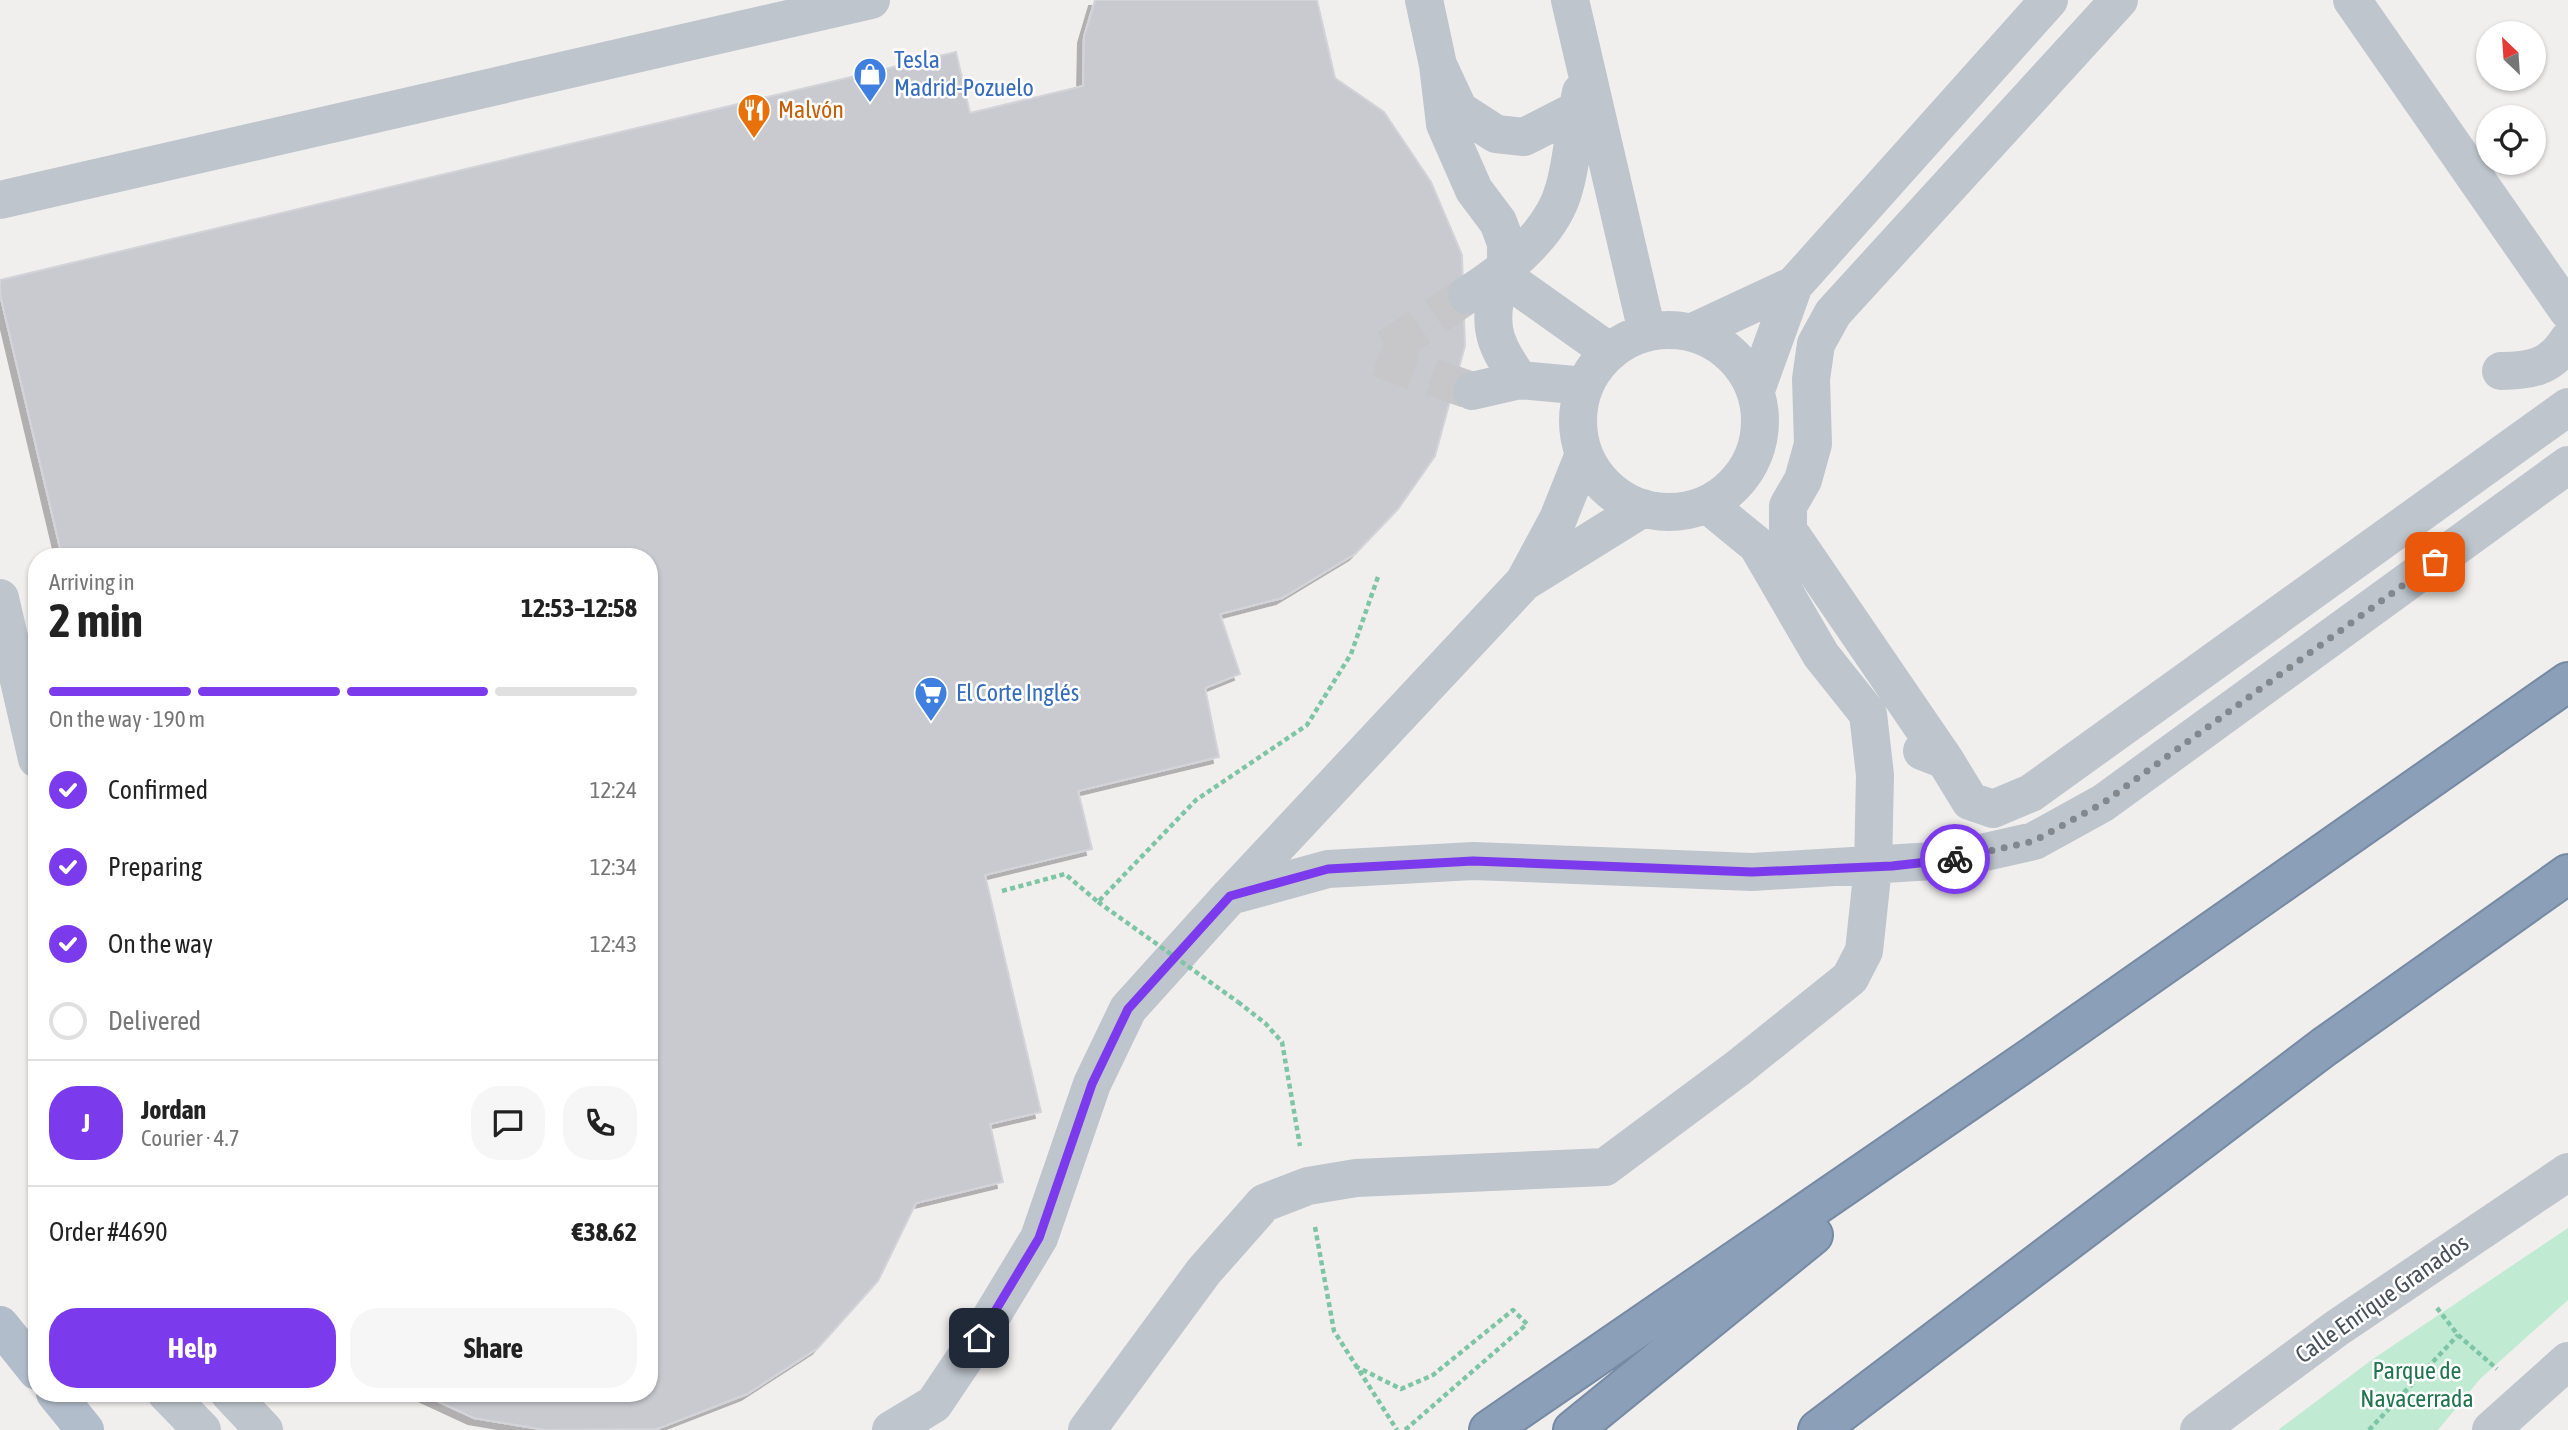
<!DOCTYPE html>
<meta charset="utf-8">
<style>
body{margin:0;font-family:"Asap Condensed",sans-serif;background:#f6f6f6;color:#222;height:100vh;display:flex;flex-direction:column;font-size:26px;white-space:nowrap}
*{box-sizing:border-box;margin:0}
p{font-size:23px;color:#767676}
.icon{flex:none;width:38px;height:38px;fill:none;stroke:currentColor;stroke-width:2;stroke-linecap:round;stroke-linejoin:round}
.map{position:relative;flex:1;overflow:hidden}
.panel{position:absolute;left:28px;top:548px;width:630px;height:854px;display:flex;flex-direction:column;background:#fff;border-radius:28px;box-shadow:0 2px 5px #0004}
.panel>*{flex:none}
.needle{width:46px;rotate:335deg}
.tools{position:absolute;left:2476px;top:21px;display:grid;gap:14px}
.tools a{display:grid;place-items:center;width:70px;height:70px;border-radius:50%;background:#fff;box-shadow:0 2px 5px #0004;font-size:35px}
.pin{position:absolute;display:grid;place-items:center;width:60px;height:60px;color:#fff;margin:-30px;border-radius:14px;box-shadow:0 4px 10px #0006}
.courier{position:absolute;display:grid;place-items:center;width:70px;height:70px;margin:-35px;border:5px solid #7c3aed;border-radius:50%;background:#fff;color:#222;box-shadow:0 2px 9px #0007}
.overview em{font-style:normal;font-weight:700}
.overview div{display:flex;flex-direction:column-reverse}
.overview{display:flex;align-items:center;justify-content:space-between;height:119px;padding:0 21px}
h1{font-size:46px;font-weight:700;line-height:52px}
.bar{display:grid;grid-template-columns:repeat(4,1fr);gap:10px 7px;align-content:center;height:84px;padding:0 21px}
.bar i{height:9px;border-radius:5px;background:#e0e0e0}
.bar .on{background:#7c3aed}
.bar p{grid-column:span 4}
.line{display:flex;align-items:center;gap:18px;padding:0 21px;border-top:2px solid #e0e0e0}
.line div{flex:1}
.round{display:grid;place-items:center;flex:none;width:74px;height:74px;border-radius:28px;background:#f6f6f6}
ol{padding:0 21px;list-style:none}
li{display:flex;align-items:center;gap:21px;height:77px}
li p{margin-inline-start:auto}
li .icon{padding:7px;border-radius:50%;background:#7c3aed;color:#fff;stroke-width:4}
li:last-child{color:#767676}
li i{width:38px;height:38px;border:4px solid #e0e0e0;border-radius:50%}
.action{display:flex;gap:14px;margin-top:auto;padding:14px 21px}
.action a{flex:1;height:80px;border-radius:28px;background:#7c3aed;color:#fff;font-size:28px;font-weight:700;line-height:80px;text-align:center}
.action a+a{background:#f6f6f6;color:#222}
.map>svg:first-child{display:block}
.green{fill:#c1ead3}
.building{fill:#c9cad0;stroke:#d3d4d9;stroke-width:2;filter:url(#shadow)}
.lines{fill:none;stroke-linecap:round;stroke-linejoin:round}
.minor-tunnel{stroke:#c7c7c9;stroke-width:38;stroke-dasharray:38 19;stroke-linecap:butt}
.highway-casing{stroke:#768aa4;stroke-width:42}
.path{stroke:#7dc5a4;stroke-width:4.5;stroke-dasharray:5 3.5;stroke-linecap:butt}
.minor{stroke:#bec5cc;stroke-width:38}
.major{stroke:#b1bdca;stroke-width:38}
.highway{stroke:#8b9fb8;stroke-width:38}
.path-bridge{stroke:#7dc5a4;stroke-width:4.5;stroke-dasharray:5 3.5;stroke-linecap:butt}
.done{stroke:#83888e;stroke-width:7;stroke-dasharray:0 12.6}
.route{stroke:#7c3aed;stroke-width:9}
.labels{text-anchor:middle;stroke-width:5;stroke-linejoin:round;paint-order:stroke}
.shop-label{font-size:24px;fill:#366cbe;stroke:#fff;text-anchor:start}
.food-label{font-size:24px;fill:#c56008;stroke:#fff;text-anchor:start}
.street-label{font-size:24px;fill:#48515a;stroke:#fff}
.park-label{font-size:24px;fill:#20744e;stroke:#fff}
</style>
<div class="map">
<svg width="2568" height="1430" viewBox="0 0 2568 1430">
<defs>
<filter id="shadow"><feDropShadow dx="-6" dy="6" stdDeviation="0" flood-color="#0004"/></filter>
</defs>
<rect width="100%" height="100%" fill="#f1eeee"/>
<!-- green -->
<path class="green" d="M2568,1228V1300L2480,1379L2438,1430H2278L2373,1359Z"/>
<!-- building -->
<path class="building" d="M1095,0H1317L1335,78L1384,112L1431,182L1462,255L1465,346L1435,456L1398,509L1355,554L1282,598L1220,614L1240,674L1205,688L1219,757L1078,791L1092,849L985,875L1041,1112L990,1124L1003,1182L916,1203L878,1281L818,1348L747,1394L657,1429L546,1430L474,1418L420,1393H649V556H62L0,294V280L956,52L970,113L1083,86L1084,37Z"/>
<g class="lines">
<!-- minor-tunnel -->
<path class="minor-tunnel" d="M1467,295L1375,357L1472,391"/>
<defs>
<path id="highway" d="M1489,1430L2035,1055L2568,682
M1573,1430L1813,1235
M1818,1430L2324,1047L2568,874"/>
</defs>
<!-- highway casing -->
<use href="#highway" class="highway-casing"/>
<!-- path -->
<path class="path" d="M1002,891L1065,874L1098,902L1196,800L1307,725L1351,654L1379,574
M1238,1002L1265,1023L1282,1042L1300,1146
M1315,1227L1334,1331L1397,1430
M2437,1308L2458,1335L2497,1369
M1355,1366L1401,1389L1433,1375L1513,1310L1527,1324L1405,1430
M2369,1430L2458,1335"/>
<!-- minor -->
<path class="minor" d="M1424,0L1438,65
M1570,0L1647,332
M2352,0L2568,311
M0,200L871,0
M1506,267V243L1498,222L1474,190L1445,124L1438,65L1459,110L1496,134L1524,137L1577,110
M1467,295C1504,272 1552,234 1564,189C1573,158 1574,124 1581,92
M1578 421a91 91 0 1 1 182 0a91 91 0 1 1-182 0Z
M1693,332L1794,285
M2501,371C2531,371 2551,367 2568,340
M1520,380C1489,339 1489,323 1500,274L1610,352
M1756,390L1794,285L2049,0
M1472,391L1520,380L1585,386
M1584,454L1558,519L1524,582L1643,508
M0,598L37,759
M1922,751L1945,760L1970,801L1993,809L2031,793L2568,407
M1945,760L1788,530V506L1803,480L1813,444L1811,379L1816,344L1833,313L2119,0
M1231,895L1524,582
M166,1393L202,1430
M229,1393L264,1430
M891,1430L934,1404L979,1337L1039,1238L1092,1084L1128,1009L1230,896L1328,869L1473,861L1752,872L1950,860L2034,841L2103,803L2568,465
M1087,1430L1204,1271L1264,1203L1308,1186L1356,1178L1605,1167L1738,1068L1850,978L1864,951L1873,867L1875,775L1868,714L1821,655L1757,545L1707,504
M2199,1430L2337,1328L2568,1172
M2491,1430L2568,1361"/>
<!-- major -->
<path class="major" d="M0,1325L37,1371
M55,1393L85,1430"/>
<!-- highway -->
<use href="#highway" class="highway"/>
<!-- path-bridge -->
<path class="path-bridge" d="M1098,902L1238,1002"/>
</g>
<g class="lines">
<!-- done -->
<path class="done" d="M1955,859L2034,841L2103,803L2435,562"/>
<!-- route -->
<path class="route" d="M979,1338L1039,1238L1092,1084L1128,1009L1230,896L1328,869L1473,861L1752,872L1892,866L1955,859"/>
</g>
<!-- icons -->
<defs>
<symbol id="shop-pin" viewBox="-11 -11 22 30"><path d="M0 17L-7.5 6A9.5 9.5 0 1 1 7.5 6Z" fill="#3f7fe0" stroke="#fff"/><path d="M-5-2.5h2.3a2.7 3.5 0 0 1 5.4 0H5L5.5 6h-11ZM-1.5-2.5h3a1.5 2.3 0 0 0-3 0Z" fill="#fff"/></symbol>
<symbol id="restaurant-pin" viewBox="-11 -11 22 30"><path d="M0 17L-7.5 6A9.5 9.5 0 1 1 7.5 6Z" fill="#e8710a" stroke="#fff"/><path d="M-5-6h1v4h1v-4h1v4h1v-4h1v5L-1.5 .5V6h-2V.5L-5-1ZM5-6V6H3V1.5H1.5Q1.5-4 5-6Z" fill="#fff"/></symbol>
<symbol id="supermarket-pin" viewBox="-11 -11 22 30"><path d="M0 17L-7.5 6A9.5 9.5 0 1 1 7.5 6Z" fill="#3f7fe0" stroke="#fff"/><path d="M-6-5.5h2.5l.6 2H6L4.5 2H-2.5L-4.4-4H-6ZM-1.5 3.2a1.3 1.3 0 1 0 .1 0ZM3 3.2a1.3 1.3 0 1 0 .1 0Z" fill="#fff"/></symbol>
</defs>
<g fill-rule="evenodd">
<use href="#shop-pin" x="851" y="55" width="38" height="52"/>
<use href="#restaurant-pin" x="735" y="91" width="38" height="52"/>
<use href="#supermarket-pin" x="912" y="674" width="38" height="52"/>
</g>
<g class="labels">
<!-- shop labels -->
<g class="shop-label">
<text x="894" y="68">Tesla<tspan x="894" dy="28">Madrid-Pozuelo</tspan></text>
<text x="956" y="701">El Corte Inglés</text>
</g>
<!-- food labels -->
<g class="food-label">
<text x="778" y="118">Malvón</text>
</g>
<!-- street labels -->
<g class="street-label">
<text transform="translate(2382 1299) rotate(-35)" y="8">Calle Enrique Granados</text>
</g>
<!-- park labels -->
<g class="park-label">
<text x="2417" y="1379">Parque de<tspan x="2417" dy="28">Navacerrada</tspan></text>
</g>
</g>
</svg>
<div class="tools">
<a><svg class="needle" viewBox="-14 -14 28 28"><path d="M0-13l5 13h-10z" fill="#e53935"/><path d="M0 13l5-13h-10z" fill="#767676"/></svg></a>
<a><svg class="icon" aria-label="locate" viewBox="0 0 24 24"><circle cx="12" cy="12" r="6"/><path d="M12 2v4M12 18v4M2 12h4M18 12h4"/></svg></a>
</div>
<div class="pin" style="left:2435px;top:562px;background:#ea580c"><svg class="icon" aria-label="bag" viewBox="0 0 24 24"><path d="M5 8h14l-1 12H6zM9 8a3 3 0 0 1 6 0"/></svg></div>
<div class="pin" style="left:979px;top:1338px;background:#1f2937"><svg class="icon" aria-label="home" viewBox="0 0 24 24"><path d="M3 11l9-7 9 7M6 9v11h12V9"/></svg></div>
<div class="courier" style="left:1955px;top:859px"><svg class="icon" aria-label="bike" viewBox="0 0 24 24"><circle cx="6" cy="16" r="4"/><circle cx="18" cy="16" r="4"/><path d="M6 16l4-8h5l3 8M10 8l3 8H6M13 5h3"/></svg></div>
<section class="panel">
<div class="overview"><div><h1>2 min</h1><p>Arriving in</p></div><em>12:53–12:58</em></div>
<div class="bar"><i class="on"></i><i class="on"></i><i class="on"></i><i></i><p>On the way · 190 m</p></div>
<ol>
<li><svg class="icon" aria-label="check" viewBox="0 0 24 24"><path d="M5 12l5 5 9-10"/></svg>Confirmed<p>12:24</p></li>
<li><svg class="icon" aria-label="check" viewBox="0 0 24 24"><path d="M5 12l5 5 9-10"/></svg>Preparing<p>12:34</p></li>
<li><svg class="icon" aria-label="check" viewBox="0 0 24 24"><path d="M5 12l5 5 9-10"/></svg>On the way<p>12:43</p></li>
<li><i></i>Delivered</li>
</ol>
<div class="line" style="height:126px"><b class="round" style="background:#7c3aed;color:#fff">J</b><div><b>Jordan</b><p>Courier · 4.7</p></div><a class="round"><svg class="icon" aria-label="chat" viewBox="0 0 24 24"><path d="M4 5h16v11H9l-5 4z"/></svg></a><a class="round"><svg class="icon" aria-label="phone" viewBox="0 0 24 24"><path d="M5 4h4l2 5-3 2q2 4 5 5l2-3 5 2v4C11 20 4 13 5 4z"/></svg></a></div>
<div class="line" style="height:91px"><div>Order #4690</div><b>€38.62</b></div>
<div class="action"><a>Help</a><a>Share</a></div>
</section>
</div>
